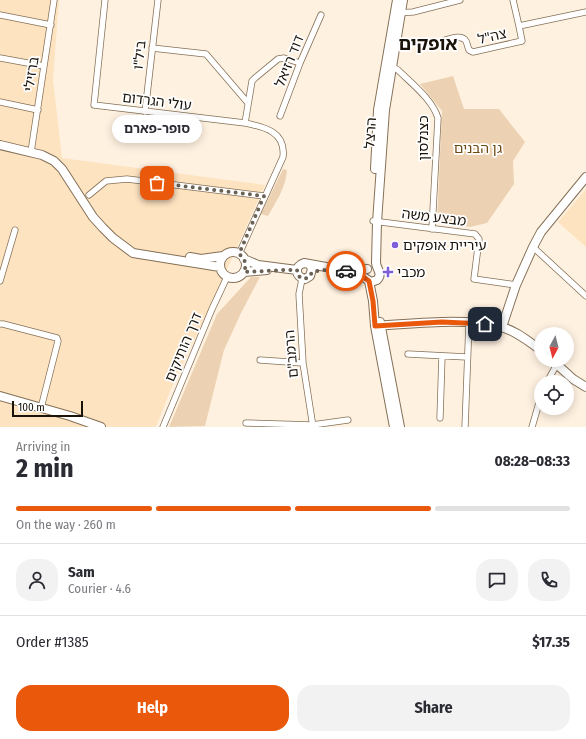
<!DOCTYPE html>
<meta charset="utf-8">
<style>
body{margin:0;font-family:"Fira Sans Condensed","Noto Sans Hebrew",sans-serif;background:#f2f2f3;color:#2b2b33;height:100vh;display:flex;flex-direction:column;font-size:15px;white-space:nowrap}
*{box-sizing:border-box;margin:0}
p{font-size:13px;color:#7c7c81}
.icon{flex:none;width:22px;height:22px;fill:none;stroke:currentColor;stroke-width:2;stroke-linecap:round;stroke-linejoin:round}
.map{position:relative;height:427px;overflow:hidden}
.details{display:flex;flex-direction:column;background:#fff;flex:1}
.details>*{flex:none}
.needle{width:26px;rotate:187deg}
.tools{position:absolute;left:534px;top:327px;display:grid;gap:8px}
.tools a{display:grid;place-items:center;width:40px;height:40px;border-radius:50%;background:#fff;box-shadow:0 2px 10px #0003;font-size:20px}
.scale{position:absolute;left:12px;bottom:10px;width:71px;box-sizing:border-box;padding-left:4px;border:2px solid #1a1309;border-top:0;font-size:11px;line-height:14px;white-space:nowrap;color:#1a1309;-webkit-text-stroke:3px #fff;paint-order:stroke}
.pin{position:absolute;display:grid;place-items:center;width:34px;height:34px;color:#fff;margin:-17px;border-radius:8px;box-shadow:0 2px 6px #0006}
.courier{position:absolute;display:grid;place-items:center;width:40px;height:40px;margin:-20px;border:3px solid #ea580c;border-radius:50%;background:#fff;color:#222;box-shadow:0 1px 5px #0007}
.bubble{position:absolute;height:28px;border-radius:14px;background:#fff;box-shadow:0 2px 10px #0003;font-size:13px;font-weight:700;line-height:28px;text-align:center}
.summary em{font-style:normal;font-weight:700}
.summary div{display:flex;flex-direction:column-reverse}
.summary{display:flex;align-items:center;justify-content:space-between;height:68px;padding:0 16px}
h1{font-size:26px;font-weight:700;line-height:30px}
.bar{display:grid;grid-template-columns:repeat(4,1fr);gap:6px 4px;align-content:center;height:48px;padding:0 16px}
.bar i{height:5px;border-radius:3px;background:#e1e1e2}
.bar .current{background:#ea580c}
.bar p{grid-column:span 4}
.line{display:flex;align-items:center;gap:10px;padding:0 16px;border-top:1px solid #e1e1e2}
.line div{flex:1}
.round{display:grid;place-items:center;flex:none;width:42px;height:42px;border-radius:16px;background:#f2f2f3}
.primary-button{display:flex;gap:8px;margin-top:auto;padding:8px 16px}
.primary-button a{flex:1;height:46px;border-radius:16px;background:#ea580c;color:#fff;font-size:16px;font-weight:700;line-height:46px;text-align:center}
.primary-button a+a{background:#f2f2f3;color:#2b2b33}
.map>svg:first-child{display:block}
.built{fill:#fee3c0}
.green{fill:#ecd2b2}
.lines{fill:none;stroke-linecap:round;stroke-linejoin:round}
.street-casing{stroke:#847057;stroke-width:7}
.secondary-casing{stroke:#847057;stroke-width:10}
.street{stroke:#fff;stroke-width:5.5}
.secondary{stroke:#fff;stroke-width:8}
.done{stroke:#6a6154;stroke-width:4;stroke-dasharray:0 7.2}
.route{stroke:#ea580c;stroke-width:5}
.poi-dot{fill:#7f5fd9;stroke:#fff;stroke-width:1.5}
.labels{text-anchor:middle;stroke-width:3.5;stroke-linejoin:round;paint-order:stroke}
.street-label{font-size:14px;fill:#1a1309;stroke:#fff}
.park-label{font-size:14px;fill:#6d4a15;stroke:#fff}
.poi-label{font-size:14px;fill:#1a1309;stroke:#fff;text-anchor:start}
.district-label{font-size:18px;font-weight:bold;fill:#1a1309;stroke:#fff}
</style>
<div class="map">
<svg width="586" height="427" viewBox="0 0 586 427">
<rect width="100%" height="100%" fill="#fff1e0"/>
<!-- built -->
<path class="built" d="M0,0H59L53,80L62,158L265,185L215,296L171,389L156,427H0Z
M586,189V247L558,222Z"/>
<!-- green -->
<path class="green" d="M453,76L464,109H499L525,142L513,161L514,184L487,223L470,227L437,222L442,111L420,84Z
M283,169L287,170C286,187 276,202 268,216L261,214Z
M251,277H260L241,313L224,350L205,426L169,427L217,314Z"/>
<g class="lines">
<defs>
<path id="street" d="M105,0L94,105L245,123C265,127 286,132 283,157L239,254
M513,0L519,26
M397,13L413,12L460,0
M0,15L51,25
M440,42C446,40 461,33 466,41C467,43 468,48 469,50L473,52L522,41L519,26L586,12
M152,48L206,54L248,103
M0,58L44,66
M391,66L398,70C412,84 432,99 438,118L432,229
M0,102L38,110
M145,112L158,0
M280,116L300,63L321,15
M245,123L252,81L255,78L278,59L284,58L300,63
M31,152L54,0
M89,195L106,181L127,179L264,196
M373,221L475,234L479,239L474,279L516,285
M533,247L586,296
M302,279L299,294L303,363L313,427
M0,281L15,230
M0,324H3L57,338L58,341L41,408
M408,354L467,357
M260,360L303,363
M547,382L557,364
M440,418L442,356
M246,423L312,425L348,420
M163,427L212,309L227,277
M465,427L469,323
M532,427L541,396"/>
<path id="secondary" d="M0,145L42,155L54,161L62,169L93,217L103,228L113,238L133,253L220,267
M375,169L378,110L397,0
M220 265a13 13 0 1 1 26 0a13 13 0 1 1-26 0Z
M190,257L201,259L223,256
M244,259L258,265L297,270
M310,265L312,269L310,276L305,279C295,277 294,266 304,263L348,271L367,269
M348,271L359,274L371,282L377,280C383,274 377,270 376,263L377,222L385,110L403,0
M244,272L267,270
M369,281L373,301L375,326L394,427
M380,322L400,427
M375,326C413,324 464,317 501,327C515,330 529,342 541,350
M502,327L516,285L533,247L541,232L586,177
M552,360L573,379L586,387
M0,396L70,416L101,427"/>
</defs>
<!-- street casing -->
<use href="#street" class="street-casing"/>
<!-- secondary casing -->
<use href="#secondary" class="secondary-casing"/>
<!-- street -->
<use href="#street" class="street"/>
<!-- secondary -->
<use href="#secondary" class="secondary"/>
</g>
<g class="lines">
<!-- done -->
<path class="done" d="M157,183L264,196L239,254C245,259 247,264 244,272L285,270H297L298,276L305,279L310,276L312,272L324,270L346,271"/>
<!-- route -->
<path class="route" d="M346,271L359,274L369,281L373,301L375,326L442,322L485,324"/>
</g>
<!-- markers -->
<g class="poi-dot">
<circle cx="395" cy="245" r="4"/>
<path d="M386 266h4v4h4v4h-4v4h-4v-4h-4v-4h4z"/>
</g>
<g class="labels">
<!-- street labels -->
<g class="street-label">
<text transform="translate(492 36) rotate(-13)" y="5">צה"ל</text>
<text transform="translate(139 55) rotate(-84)" y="5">ביל"ו</text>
<text transform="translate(289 61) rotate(-68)" y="5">דוד רזיאל</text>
<text transform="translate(31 74) rotate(-81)" y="5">ברזילי</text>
<text transform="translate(157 101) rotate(7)" y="5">עולי הגרדום</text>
<text transform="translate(370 133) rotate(-86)" y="5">הרצל</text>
<text transform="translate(423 138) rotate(-90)" y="5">כצנלסון</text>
<text transform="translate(434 217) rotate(7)" y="5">מבצע משה</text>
<text transform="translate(183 347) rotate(-67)" y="5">דרך הותיקים</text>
<text transform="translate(291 354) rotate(-95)" y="5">הרמב"ם</text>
</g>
<!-- park labels -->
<g class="park-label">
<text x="478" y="153">גן הבנים</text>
</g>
<!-- poi labels -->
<g class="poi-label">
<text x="403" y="250">עיריית אופקים</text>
<text x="397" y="277">מכבי</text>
</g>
<!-- district labels -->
<g class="district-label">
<text x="428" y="50">אופקים</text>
</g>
</g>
</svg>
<div class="tools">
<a><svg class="needle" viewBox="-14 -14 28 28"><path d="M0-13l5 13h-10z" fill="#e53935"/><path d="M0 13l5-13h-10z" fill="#7c7c81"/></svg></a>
<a><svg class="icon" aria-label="locate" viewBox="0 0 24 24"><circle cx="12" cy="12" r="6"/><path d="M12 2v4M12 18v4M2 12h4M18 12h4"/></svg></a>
</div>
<div class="scale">100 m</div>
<div class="pin" style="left:157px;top:183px;background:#ea580c"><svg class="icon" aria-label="bag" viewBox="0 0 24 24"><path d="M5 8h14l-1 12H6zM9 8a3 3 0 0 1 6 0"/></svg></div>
<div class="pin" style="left:485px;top:324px;background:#1f2937"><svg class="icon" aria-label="home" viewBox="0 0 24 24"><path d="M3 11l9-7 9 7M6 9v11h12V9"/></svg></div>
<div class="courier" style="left:346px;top:271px"><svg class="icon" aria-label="car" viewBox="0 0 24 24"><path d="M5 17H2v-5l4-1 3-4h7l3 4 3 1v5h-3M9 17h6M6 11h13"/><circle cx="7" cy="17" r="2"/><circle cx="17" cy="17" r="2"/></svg></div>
<div class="bubble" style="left:112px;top:115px;width:90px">סופר-פארם</div>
</div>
<section class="details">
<div class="summary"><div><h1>2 min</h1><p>Arriving in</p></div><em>08:28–08:33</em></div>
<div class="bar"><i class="current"></i><i class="current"></i><i class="current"></i><i></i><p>On the way · 260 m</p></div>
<div class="line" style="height:72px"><a class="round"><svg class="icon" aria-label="person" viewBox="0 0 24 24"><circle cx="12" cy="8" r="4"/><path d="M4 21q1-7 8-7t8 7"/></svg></a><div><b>Sam</b><p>Courier · 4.6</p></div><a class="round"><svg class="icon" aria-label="chat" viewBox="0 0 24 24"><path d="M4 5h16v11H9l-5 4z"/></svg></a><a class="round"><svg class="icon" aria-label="phone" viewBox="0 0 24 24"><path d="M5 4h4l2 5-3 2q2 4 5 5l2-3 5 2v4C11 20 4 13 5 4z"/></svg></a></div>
<div class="line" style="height:52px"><div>Order #1385</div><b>$17.35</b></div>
<div class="primary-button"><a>Help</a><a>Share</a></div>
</section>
